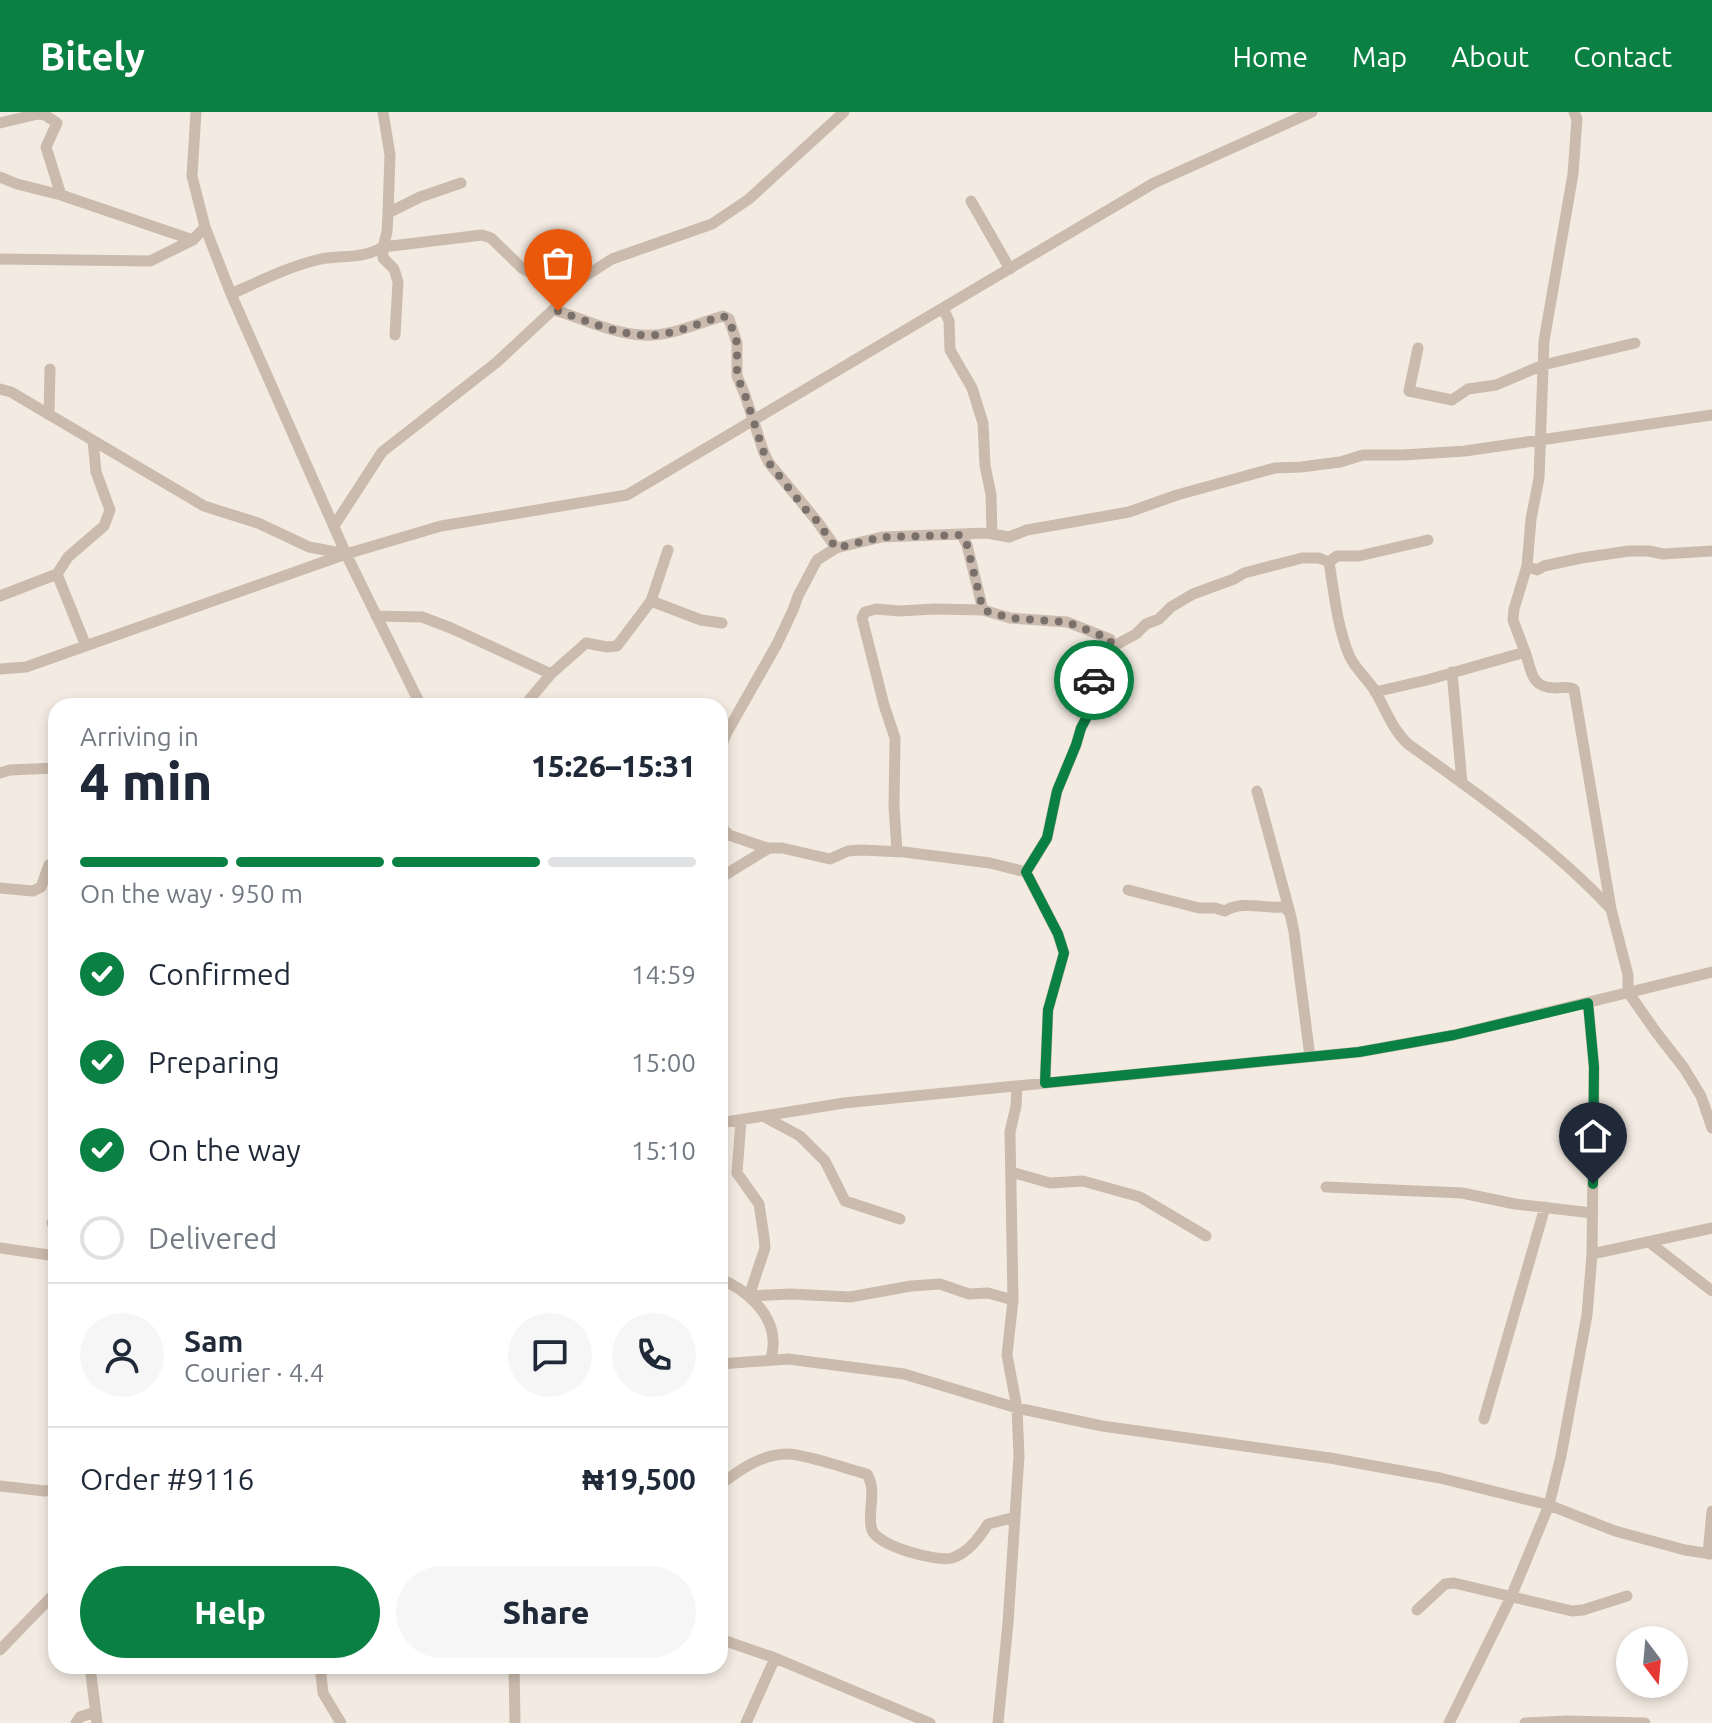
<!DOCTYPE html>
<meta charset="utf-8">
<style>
body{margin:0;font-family:Ubuntu,sans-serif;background:#f6f6f7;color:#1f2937;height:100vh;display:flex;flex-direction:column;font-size:30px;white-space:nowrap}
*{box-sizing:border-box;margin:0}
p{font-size:26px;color:#747a83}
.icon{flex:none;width:44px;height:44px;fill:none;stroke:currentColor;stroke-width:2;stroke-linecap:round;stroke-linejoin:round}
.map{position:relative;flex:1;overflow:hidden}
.sheet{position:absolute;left:48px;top:586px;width:680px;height:976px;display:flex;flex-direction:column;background:#fff;border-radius:24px;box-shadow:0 4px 12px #0003}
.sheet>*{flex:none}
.needle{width:52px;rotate:164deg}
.tools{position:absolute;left:1616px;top:1514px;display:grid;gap:16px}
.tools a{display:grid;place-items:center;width:72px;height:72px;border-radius:50%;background:#fff;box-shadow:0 4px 12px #0003;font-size:40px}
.pin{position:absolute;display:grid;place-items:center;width:68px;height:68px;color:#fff;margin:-82px -34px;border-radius:50% 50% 50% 0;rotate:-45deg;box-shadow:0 0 8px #0007}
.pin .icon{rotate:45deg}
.courier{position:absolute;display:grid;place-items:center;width:80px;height:80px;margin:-40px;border:6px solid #0b8043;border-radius:50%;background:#fff;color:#222;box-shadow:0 2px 10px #0007}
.head em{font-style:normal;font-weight:800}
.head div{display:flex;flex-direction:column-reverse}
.head{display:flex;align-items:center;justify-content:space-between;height:136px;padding:0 32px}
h1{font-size:52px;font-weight:800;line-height:60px}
.bar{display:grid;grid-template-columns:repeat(4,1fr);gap:12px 8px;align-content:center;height:96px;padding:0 32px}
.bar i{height:10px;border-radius:6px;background:#e0e1e3}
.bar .current{background:#0b8043}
.bar p{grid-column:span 4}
.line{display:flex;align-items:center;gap:20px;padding:0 32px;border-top:2px solid #e0e1e3}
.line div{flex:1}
.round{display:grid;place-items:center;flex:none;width:84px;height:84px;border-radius:42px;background:#f6f6f7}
ol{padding:0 32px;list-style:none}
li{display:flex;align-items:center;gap:24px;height:88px}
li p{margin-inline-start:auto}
li .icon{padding:8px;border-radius:50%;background:#0b8043;color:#fff;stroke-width:4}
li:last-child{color:#747a83}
li i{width:44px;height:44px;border:4px solid #e0e1e3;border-radius:50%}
.action{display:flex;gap:16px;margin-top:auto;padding:16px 32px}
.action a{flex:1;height:92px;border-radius:48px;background:#0b8043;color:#fff;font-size:32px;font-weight:800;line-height:92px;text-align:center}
.action a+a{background:#f6f6f7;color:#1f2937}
header{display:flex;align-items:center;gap:48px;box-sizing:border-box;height:112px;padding:0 40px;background:#0b8043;color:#fff}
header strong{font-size:38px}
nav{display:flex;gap:44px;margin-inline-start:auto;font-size:28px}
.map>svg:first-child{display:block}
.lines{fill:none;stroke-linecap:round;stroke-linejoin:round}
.minor{stroke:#cbbbae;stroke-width:11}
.done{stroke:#7b716c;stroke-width:8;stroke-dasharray:0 14.4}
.route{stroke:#0b8043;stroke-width:10}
</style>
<header>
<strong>Bitely</strong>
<nav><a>Home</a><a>Map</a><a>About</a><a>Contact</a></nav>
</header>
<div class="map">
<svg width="1712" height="1611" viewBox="0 0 1712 1611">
<rect width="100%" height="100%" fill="#f3ebe2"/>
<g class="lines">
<!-- minor -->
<path class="minor" d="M196,0L192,64L205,115L231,182L346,442L421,594
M383,0L390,43L388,101L387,120L383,135V146L394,157L398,170L395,223
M0,11L38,2L45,3L57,11L46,35L61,83
M0,65L17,72L61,83L193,128
M971,89L1010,157
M388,101L420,85L461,71
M0,147L150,149L193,128L205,115
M231,182C260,169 290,154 321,147C344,143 363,147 383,135L482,123L491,126L523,157L567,176
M556,195L558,199C585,208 615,222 643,223C670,225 698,211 723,204L729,207L737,231V264L745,283L764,341L769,351L817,409L836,436L882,425L987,421L1009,425L1027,418L1129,400L1177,383L1275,356L1301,355L1340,350L1363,343H1403L1465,339L1712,303
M943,196L949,209L950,238L972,276L983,311L985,353L991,383L992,422
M1418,236L1409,279L1452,288L1468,277L1496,273L1543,253L1635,231
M0,277L11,280L204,394L258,411L309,435L346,442
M49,303L50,257
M334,414L382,340L497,250L556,195L567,176L612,147L712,112L749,87L844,0
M962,423L967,433L983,498L1010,506L1067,510L1110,527L1112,535L1136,522L1146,512L1159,507L1171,495L1193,482L1234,467L1244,461L1302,446H1319L1329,450C1334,480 1337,514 1349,543C1355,557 1367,566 1375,579C1386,598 1392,617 1408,632C1479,683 1551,733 1611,797
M668,438L651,489L701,508L722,511
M1329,450L1337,444H1359L1428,428
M1527,454L1537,458L1544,454L1581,446L1629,439H1649L1663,442L1712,439
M57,462L86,534
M0,484L57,462L68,445L104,414L110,398L96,360L93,329
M376,504L422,505L451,516L551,562
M1525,540L1513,508L1514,497L1527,454L1531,407L1539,366L1544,229L1573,62L1577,7L1574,0
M0,557L26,555L346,442L441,414L627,383L1154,71L1312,0
M1452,560L1462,671
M1375,580L1427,568L1525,540C1532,558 1530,576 1555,576C1563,576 1567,574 1574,577L1611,797L1628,863V880L1656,920L1684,956L1701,984L1712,1016
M524,594L551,562L586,531L607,535L617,534L651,489
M720,637L726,622L777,532L793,498L798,484L817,448L836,436
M0,661L10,658L56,656
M1257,679L1290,801
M720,714L729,723L761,734L769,736H782L830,747L848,739L861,738L904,740L990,751L1026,760L1047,726L1057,679L1076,633L1081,616L1092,595V573L1112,535
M897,740L894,695L895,626L884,593L862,506L865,500L876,497L899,499L935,497L983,498
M1026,760L1058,822L1064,841L1048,898L1045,971
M720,766L769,736
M0,776L33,779L41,775L49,753L56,754
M1128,778L1199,796H1215L1225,799C1242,788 1265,797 1284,795L1290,801L1294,820L1310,945
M763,1004L800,1024L825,1049L845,1089L900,1107
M741,1008L737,1061L759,1092L764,1125L765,1136L749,1184L791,1182L850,1185L911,1174L940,1172L969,1182L988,1181L1013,1188
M720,1011L844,991L1359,940L1454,923L1712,860
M1011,1060L1050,1071L1083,1069L1140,1085L1206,1124
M1326,1075L1462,1081L1515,1092L1592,1101
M52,1111L56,1110
M1649,1130L1712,1179
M0,1136L56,1144
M1592,1142L1712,1116
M720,1167C744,1176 772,1200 773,1228C774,1234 772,1241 771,1247
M720,1252L788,1247L904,1262L1017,1296L1102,1314L1330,1346L1440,1366L1549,1393L1615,1419L1685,1438L1712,1442
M1484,1307L1545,1095
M720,1373C739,1358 762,1342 787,1342C806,1342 847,1357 867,1362C878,1381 866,1402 872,1418C878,1434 936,1450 952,1446C968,1441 979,1426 988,1412L1015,1405
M0,1374L45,1379L56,1377
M1708,1442L1712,1399
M1417,1498L1445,1472L1454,1471L1572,1499L1583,1498L1627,1484
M720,1527L775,1546L930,1611
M0,1538L56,1480
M90,1554L97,1611
M320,1554L323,1581L341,1611
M514,1554L515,1611
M76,1611L80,1605L95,1600
M746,1611L775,1546
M998,1611L1008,1511L1019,1344L1017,1296L1007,1243L1013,1188L1010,1020L1016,994L1017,974
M1449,1611L1511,1485L1549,1393L1561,1344L1587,1203L1592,1142L1594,955L1588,891
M1525,1611L1568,1609L1645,1611"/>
</g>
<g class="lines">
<!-- done -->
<path class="done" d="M558,199C585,208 615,222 643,223C670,225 697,211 723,204L729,207L737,231V264L745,283L764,341L769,351L806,398L817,409L836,436L882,425L962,423L967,433L983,498L1010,506L1067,510L1110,527L1112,535L1094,568"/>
<!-- route -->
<path class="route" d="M1094,568L1092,573V595L1081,616L1076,633L1057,679L1047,726L1026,760L1058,822L1064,841L1048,898L1045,971L1359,940L1454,923L1588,891L1594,955L1593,1072"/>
</g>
</svg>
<div class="tools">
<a><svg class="needle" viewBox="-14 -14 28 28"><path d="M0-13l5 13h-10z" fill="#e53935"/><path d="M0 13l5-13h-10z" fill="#747a83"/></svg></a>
</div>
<div class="pin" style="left:558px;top:199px;background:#ea580c"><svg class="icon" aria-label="bag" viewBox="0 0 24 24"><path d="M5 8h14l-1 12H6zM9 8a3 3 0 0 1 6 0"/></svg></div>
<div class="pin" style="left:1593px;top:1072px;background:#1f2937"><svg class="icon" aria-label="home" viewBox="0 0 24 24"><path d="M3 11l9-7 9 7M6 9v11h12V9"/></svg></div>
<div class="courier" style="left:1094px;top:568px"><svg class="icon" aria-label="car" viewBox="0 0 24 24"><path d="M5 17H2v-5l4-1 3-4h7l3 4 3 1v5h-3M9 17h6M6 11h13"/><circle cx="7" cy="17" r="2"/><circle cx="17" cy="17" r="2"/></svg></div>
<section class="sheet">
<div class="head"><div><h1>4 min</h1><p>Arriving in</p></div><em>15:26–15:31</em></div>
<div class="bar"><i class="current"></i><i class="current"></i><i class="current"></i><i></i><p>On the way · 950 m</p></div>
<ol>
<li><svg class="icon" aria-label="check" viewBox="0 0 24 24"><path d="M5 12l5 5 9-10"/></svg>Confirmed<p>14:59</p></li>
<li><svg class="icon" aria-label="check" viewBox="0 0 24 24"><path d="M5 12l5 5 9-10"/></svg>Preparing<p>15:00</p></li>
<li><svg class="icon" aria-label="check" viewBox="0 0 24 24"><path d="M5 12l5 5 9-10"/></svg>On the way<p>15:10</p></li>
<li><i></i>Delivered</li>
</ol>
<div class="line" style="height:144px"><a class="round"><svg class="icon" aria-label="person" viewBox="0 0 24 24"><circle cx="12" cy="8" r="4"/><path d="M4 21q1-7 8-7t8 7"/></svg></a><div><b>Sam</b><p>Courier · 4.4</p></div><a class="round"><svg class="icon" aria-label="chat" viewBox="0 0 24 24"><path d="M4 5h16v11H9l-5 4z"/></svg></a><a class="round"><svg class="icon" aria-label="phone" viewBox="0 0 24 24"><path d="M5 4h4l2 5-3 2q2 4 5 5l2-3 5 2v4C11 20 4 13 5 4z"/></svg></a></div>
<div class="line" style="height:104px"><div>Order #9116</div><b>₦19,500</b></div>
<div class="action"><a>Help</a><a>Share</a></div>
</section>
</div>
